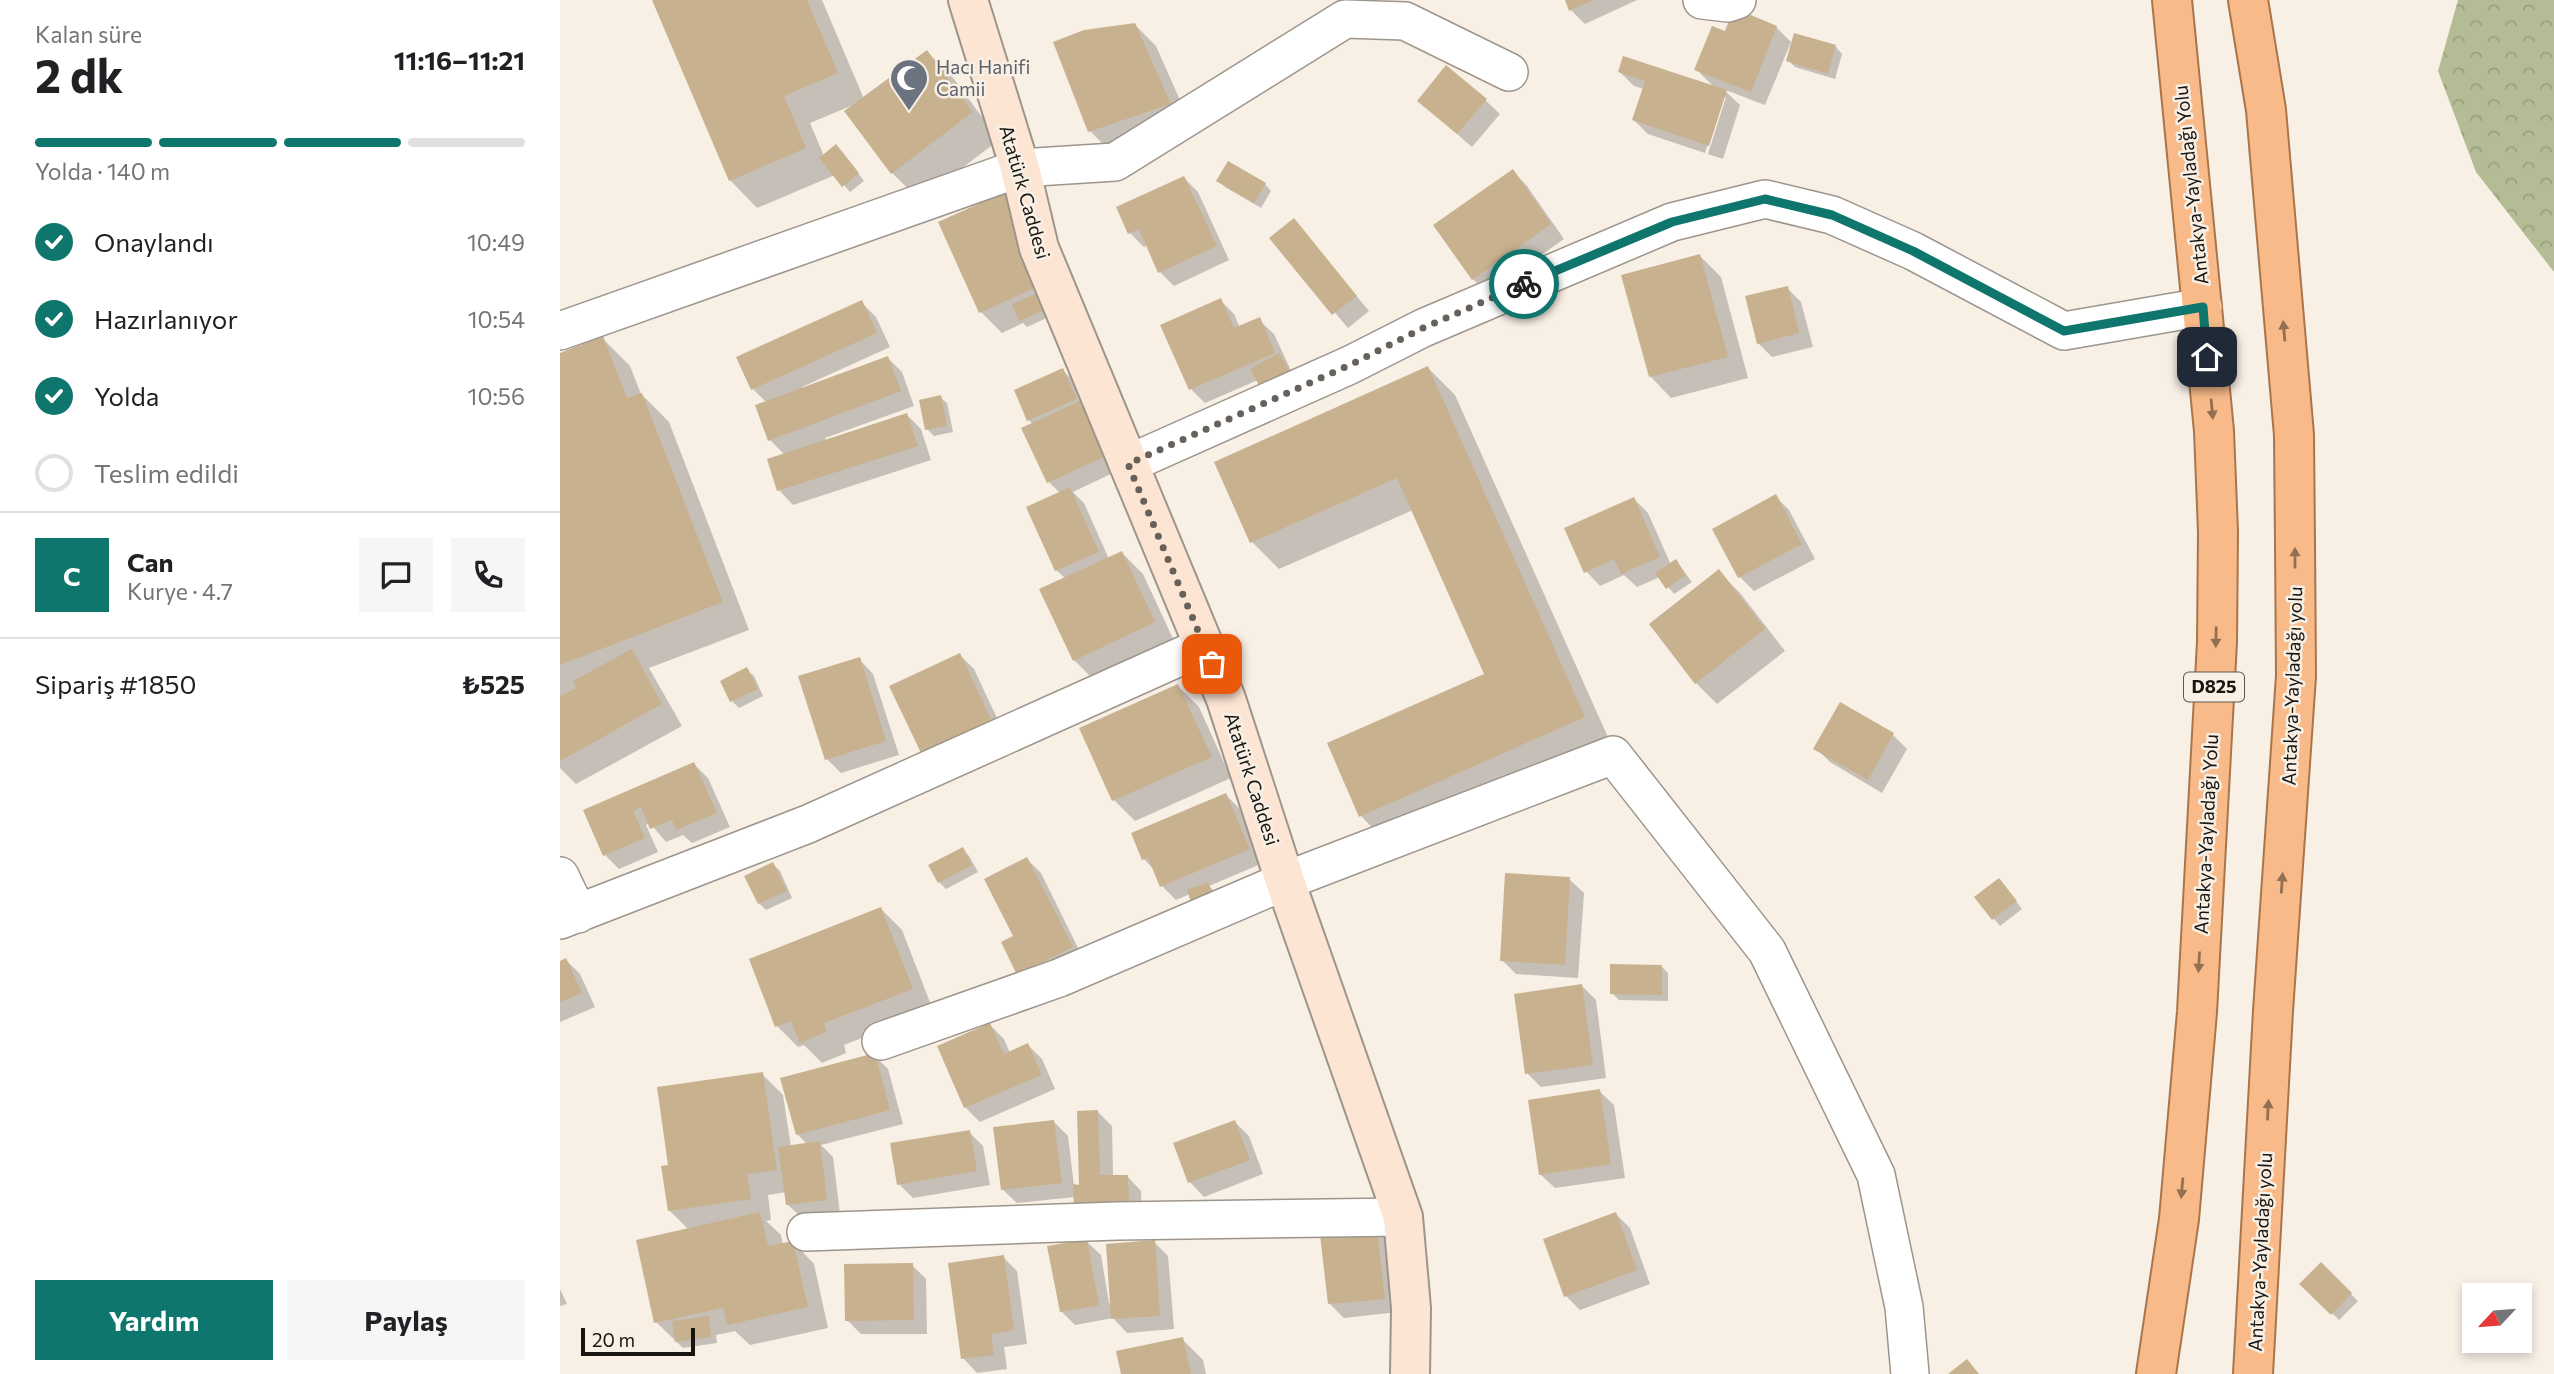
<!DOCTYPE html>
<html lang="tr">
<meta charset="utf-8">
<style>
body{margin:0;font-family:Commissioner,sans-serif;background:#f6f6f6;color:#202124;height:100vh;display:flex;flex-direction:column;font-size:26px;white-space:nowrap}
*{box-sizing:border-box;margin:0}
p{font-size:23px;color:#757577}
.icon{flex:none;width:38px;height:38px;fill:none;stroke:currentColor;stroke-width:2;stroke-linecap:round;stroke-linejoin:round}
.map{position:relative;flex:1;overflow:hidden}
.sheet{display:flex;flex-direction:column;background:#fff;width:560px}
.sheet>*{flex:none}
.needle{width:46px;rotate:244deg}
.buttons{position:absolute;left:1902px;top:1283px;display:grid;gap:14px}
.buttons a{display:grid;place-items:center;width:70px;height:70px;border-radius:0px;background:#fff;box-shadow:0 4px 10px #0003;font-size:35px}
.scale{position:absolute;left:21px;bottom:18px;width:114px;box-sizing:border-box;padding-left:7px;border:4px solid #181511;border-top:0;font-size:19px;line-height:24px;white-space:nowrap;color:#181511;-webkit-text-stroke:5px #f8efe5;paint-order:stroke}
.pin{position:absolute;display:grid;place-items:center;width:60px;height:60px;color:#fff;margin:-30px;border-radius:14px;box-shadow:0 4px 10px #0006}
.courier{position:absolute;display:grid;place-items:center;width:70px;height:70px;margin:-35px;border:5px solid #0f766e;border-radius:50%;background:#fff;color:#222;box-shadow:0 2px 9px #0007}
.headline em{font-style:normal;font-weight:700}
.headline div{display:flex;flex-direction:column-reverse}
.headline{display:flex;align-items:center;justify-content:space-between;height:119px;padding:0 35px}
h1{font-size:46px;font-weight:700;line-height:52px}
.bar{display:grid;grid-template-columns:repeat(4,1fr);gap:10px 7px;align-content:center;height:84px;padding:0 35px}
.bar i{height:9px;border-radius:5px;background:#e0e0e0}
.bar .selected{background:#0f766e}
.bar p{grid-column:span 4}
.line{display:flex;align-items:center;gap:18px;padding:0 35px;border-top:2px solid #e0e0e0}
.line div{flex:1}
.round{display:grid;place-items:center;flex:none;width:74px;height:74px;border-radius:0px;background:#f6f6f6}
ol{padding:0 35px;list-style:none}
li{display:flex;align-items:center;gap:21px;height:77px}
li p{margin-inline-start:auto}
li .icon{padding:7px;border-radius:50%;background:#0f766e;color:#fff;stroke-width:4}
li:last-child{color:#757577}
li i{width:38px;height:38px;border:4px solid #e0e0e0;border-radius:50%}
.primary-button{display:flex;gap:14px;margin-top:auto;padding:14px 35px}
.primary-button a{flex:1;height:80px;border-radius:0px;background:#0f766e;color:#fff;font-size:28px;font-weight:700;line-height:80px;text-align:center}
.primary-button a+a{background:#f6f6f6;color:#202124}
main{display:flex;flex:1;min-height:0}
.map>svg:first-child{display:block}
.forest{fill:url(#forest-crowns)}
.shadow{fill:#0003}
.building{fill:#c8b18e}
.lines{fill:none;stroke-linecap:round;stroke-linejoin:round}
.minor-casing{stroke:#9d958c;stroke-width:40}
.secondary-casing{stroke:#9d958c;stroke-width:42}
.trunk-casing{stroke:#a9754c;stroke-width:42}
.minor{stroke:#fff;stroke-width:37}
.secondary{stroke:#fde5d3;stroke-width:38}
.trunk{stroke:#f8ba88;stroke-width:38}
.oneway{fill:#937052}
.done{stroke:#66615b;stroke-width:7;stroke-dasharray:0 12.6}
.route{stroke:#0f766e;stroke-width:9}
.labels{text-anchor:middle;stroke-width:5;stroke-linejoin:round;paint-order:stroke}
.shield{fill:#f8efe5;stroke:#5b5651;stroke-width:2}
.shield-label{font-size:18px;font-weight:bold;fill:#181511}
.worship-label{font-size:19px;fill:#5b616d;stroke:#f8efe5;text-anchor:start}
.street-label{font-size:19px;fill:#181511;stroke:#f8efe5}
</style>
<main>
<section class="sheet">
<div class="headline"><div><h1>2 dk</h1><p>Kalan süre</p></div><em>11:16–11:21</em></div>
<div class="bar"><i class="selected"></i><i class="selected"></i><i class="selected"></i><i></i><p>Yolda · 140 m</p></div>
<ol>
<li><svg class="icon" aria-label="check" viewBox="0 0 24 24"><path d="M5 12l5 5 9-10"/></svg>Onaylandı<p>10:49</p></li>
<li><svg class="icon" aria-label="check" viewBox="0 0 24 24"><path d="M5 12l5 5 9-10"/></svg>Hazırlanıyor<p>10:54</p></li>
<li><svg class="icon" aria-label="check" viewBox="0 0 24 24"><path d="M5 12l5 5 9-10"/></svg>Yolda<p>10:56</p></li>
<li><i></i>Teslim edildi</li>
</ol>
<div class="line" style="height:126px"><b class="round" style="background:#0f766e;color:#fff">C</b><div><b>Can</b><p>Kurye · 4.7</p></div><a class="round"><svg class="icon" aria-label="chat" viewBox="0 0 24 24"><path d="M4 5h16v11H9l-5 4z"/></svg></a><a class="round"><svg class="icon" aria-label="phone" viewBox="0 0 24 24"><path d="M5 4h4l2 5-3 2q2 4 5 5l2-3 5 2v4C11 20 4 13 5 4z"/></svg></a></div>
<div class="line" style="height:91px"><div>Sipariş #1850</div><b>₺525</b></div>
<div class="primary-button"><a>Yardım</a><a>Paylaş</a></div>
</section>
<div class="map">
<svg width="1994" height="1374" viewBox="0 0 1994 1374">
<defs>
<pattern id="forest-crowns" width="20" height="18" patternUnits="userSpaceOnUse" patternTransform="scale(1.75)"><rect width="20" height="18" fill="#b4bc95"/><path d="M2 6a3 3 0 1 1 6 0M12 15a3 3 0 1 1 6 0" fill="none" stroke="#9aa17f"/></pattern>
</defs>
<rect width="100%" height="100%" fill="#f8efe5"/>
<!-- forest -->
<path class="forest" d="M1898,0H1994V272L1916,172L1878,71Z"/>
<!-- shadow -->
<path class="shadow" d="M93,0H262L304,99L367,52L394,79L439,140L360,200L332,173L293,105L250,123L264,156L283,153L304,181L290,192L275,175L197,208L170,180Z
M1007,0H1077L1025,24L1011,10Z
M1175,11L1216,27L1231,42L1205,105L1163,89L1180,105L1163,159L1148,154L1166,97H1162L1145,153L1088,134L1074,120L1084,89L1074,86L1060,72L1155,88L1136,69L1166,33Z
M574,24L596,46L631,125L551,152L530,131Z
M1235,35L1276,47L1282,54L1275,79L1235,67L1228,60Z
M925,100L940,114L912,147L859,101Z
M953,171L967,186L1004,239L927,293L913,279Z
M624,178L638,192L669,260L614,286L600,272L588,245L584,247L570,233Z
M659,180L705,184L711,191L701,208L665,187Z
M445,194L466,215L489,317L467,327L463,323L442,333L421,312Z
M734,220L809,311L788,328L712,238Z
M1140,256L1161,277L1188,378L1111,398L1090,376Z
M1227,288L1241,302L1253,347L1212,357L1198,343Z
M660,300L674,314L680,328L699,320L714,334L735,379L698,380L645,403L631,389L603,326Z
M302,303L316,317L330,347L242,387L243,390L328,358L342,372L354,406L265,438L266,441L347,415L361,429L371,460L233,505L219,490L225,455L210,440L207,403L193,389Z
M42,338L70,366L81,394L109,422L189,630L89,668L122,726L16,784L0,768V354Z
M868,368L895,395L1051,744L828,844L801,816L769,744L926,675L853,510L719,569L692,542Z
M502,370L517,384L559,470L513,492L524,503L549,559L562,553L583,574L615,643L535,681L514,660L506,579L496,570L500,493L489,482L473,425L469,420Z
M380,397L387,403L393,432L374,436L367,429Z
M1215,496L1229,510L1255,559L1194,591L1180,577L1154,529Z
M1074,499L1088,513L1111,565L1116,561L1132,582L1114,594L1100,577L1077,587L1064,575L1040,586L1026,571Z
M1159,572L1180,593L1225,651L1157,704L1136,683Z
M400,655L414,669L445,735L376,766L362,752Z
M299,659L313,674L339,755L281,773L267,759Z
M187,670L194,676L203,696L179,708L172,701Z
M618,686L639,707L671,778L575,821L554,800Z
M1281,705L1333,735L1347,749L1322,793L1270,762L1256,748Z
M134,764L148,778L170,827L132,843L123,835L106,842L90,823L86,825L98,852L59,869L45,855L26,811Z
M666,795L680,809L703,863L649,886L654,891L660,907L630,894L616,900L602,886L595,871L584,859Z
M403,849L409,856L418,872L386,889L379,882Z
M467,859L481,873L525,962L473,988L455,937Z
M213,864L220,871L232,898L206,910L199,903Z
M1009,879L1024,893L1018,978L956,974L942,960Z
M1445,887L1462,909L1440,926L1416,897Z
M321,909L342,930L373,1010L284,1045L286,1053L262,1063L244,1045L238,1047L217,1026Z
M6,960L20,974L35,1007L0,1022V963Z
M1102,967L1108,973V1001L1059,1000L1052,993Z
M1022,986L1036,1000L1046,1078L981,1087L967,1073Z
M430,1025L444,1039L450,1053L468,1045L482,1059L495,1089L420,1122L405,1107Z
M314,1055L328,1069L343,1124L261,1145L273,1157L280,1214L242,1218L227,1204L226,1192L208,1195L211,1220L206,1221L221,1235L223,1245L233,1242L254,1264L268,1328L190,1345L175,1331L156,1335L157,1343L123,1348L96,1322L129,1230L110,1211V1166L202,1074L223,1095L231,1147L248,1145L237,1134Z
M1039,1091L1054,1105L1065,1178L995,1188L980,1174Z
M538,1112L552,1126L553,1177L567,1176L581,1191L582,1221L515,1197L457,1203L442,1189L494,1122L508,1136L514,1186H521Z
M675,1122L689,1136L703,1174L644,1197L630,1182L615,1144Z
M409,1132L423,1146L430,1185L353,1198L339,1184Z
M1056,1214L1070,1228L1090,1284L1020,1310L1006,1296Z
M817,1230L831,1245L838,1312L784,1318L770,1304Z
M526,1241L541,1255L549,1303H552L594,1242L608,1256L614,1329L567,1333L553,1318L515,1325L501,1311Z
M443,1257L457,1271L467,1344L444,1347L447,1369L417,1373L403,1358Z
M352,1265L366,1279L367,1334H301L287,1320Z
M1761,1265L1798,1301L1779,1320L1742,1284Z
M0,1289L7,1304L0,1306Z
M622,1339L643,1360L646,1374H563Z"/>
<!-- building -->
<path class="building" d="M92,0H247L278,73L224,96L246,148L169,181Z
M1005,0H1033L1009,11Z
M1174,8L1217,26L1191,92L1134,70L1152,26L1165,31Z
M575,23L611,104L528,132L493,42L524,30Z
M1234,33L1276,45L1268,74L1226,61Z
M367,50L413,112L331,174L284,111Z
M1063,56L1167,90L1149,146L1072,120L1085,81L1058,72Z
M886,65L927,99L897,134L857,101Z
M276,144L299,173L282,187L259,158Z
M668,161L706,183L694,203L656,181Z
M953,169L991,224L912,280L873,225Z
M624,176L657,246L598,273L579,229L568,234L556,207Z
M445,192L486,283L419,313L378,222Z
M734,218L797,296L772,315L709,238Z
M1140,254L1168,357L1089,377L1061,275Z
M1228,286L1239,333L1197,344L1185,296Z
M476,294L483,311L459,321L452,304Z
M661,298L674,328L700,317L715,353L629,390L600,325Z
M302,300L317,333L191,390L176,357Z
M43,336L67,398L82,393L163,602L0,665V353Z
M719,353L730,372L701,389L690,369Z
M328,356L341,391L208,441L195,405Z
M868,366L1025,717L799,817L767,743L924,674L837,478L690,543L654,462Z
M503,368L517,399L467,421L454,390Z
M381,395L387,426L365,430L359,400Z
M520,401L546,456L487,483L461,428Z
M347,413L358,446L217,491L207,459Z
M510,487L539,552L495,571L466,507Z
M1216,494L1242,544L1178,578L1152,529Z
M1074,497L1100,557L1061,574L1054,559L1024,573L1004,528Z
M562,551L595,622L513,661L479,589Z
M1116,559L1126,575L1106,589L1095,573Z
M1159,569L1205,629L1135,684L1089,624Z
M72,649L102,704L0,761V697L16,688L13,681Z
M400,653L432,721L361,753L329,686Z
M300,657L326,741L265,760L238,676Z
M187,667L198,689L170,702L160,681Z
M618,684L652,757L552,801L519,728Z
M1280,702L1334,733L1308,780L1253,749Z
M134,762L157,813L116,830L112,820L90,829L81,807L73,811L85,838L43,856L23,810Z
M666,793L690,849L600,887L588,858L582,860L571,833Z
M403,847L412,865L378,883L368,865Z
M467,857L513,947L457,975L441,942L453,936L424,879Z
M213,862L227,891L198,904L184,876Z
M945,873L1010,877L1005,965L940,961Z
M1439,878L1457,901L1432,920L1414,897Z
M648,882L655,900L633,908L627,890Z
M321,907L353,989L264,1023L266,1032L240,1043L231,1021L215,1027L189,959Z
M6,958L22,993L0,1002V961Z
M1050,964L1102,965V995L1050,994Z
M1022,984L1033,1065L965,1074L954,994Z
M430,1023L444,1054L468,1043L482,1075L404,1108L377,1046Z
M315,1053L330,1110L236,1135L220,1078Z
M203,1072L217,1170L187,1174L191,1199L108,1211L101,1166L108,1165L97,1087Z
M1040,1089L1051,1164L979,1175L968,1100Z
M538,1110L540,1175H568L569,1207L514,1209L513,1184L519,1185L517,1111Z
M494,1120L502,1183L441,1190L433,1127Z
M675,1120L690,1160L628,1183L613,1143Z
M410,1130L417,1171L337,1185L330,1143Z
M260,1141L267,1200L226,1205L218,1147Z
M200,1212L208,1246L233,1241L248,1307L167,1325L163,1308L94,1323L76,1240Z
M1056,1212L1077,1270L1004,1297L983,1239Z
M817,1229L825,1299L768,1304L760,1235Z
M527,1239L539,1305L500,1312L487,1246Z
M595,1240L600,1316L551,1319L546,1244Z
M444,1255L454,1330L431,1334L434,1355L401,1359L388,1263Z
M1761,1262L1792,1293L1771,1315L1739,1284Z
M353,1263L354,1320L285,1321L284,1264Z
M149,1316L151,1337L115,1342L112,1321Z
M623,1337L631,1374H561L556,1351Z
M1407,1359L1419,1374H1388Z"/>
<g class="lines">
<defs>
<path id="minor" d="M1142,0L1168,3L1177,0
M0,331L460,168L555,162L785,19L845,21L949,72
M568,464L790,365L863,328L1112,222L1205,199L1272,215L1353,251L1504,331L1643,307
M0,876L18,914
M0,920L248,824L644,646
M321,1041L499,978L725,881L1053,755L1207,951L1316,1175L1344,1307L1350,1374
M246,1232L557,1221L843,1217"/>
<path id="secondary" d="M408,0L460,168L479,248L666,699L725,881L843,1217L851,1308L850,1374"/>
<path id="trunk" d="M1688,0L1706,110L1734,435L1735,543L1736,676L1713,1011L1693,1374
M1596,1374L1619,1219L1637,1012L1657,642L1658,532L1654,431L1612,0"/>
</defs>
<!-- minor casing -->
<use href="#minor" class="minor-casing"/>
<!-- secondary casing -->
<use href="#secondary" class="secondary-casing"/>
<!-- trunk casing -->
<use href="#trunk" class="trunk-casing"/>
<!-- minor -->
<use href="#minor" class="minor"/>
<!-- secondary -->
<use href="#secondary" class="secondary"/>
<!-- trunk -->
<use href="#trunk" class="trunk"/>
</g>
<!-- one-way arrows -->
<defs><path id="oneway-solid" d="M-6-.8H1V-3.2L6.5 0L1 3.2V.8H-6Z" transform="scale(1.75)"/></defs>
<g class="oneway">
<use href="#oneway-solid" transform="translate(1724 331) rotate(-95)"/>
<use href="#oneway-solid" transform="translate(1652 409) rotate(85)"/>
<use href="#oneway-solid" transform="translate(1735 558) rotate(-90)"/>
<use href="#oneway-solid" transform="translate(1656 637) rotate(91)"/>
<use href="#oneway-solid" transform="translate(1722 883) rotate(-86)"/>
<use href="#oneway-solid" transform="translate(1639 962) rotate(93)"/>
<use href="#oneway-solid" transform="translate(1708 1110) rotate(-87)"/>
<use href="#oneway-solid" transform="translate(1622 1188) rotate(95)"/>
</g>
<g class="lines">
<!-- done -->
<path class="done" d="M652,664L568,464L790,365L863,328L964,284"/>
<!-- route -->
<path class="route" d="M964,284L1112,222L1205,199L1272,215L1353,251L1504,331L1643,307L1647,357"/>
</g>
<!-- icons -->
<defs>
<symbol id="mosque-pin" viewBox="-11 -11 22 30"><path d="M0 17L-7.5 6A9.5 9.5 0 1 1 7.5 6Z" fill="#6b7280" stroke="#f8efe5"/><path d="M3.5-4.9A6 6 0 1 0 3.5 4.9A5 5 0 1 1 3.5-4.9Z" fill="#fff"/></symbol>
</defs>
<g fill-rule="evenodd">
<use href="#mosque-pin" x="327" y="56" width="44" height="60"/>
</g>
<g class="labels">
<!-- shield labels -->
<rect class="shield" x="1624" y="672.5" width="60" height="29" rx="5"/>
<g class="shield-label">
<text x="1654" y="693">D825</text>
</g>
<!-- worship labels -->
<g class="worship-label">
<text x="376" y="74">Hacı Hanifi<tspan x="376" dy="22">Camii</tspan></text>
</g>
<!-- street labels -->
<g class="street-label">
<text transform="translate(1631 185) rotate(-96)" y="7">Antakya-Yayladağı Yolu</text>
<text transform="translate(465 192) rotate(74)" y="7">Atatürk Caddesi</text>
<text transform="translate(1732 686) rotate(-88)" y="7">Antakya-Yayladağı yolu</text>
<text transform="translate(692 779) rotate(72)" y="7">Atatürk Caddesi</text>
<text transform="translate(1646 834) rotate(-87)" y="7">Antakya-Yayladağı Yolu</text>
<text transform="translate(1700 1252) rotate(-87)" y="7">Antakya-Yayladağı yolu</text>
</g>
</g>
</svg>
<div class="buttons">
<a><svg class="needle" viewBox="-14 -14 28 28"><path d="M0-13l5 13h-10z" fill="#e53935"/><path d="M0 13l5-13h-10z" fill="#757577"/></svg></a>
</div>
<div class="scale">20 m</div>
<div class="pin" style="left:652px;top:664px;background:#ea580c"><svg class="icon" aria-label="bag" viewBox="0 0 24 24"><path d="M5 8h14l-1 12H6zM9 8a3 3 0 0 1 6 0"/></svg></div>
<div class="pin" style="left:1647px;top:357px;background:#1f2937"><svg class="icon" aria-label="home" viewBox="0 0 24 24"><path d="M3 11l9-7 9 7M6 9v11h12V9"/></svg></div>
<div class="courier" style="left:964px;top:284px"><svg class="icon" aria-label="bike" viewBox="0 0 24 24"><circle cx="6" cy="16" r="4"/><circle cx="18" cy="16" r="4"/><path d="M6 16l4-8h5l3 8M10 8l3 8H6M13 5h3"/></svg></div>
</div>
</main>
